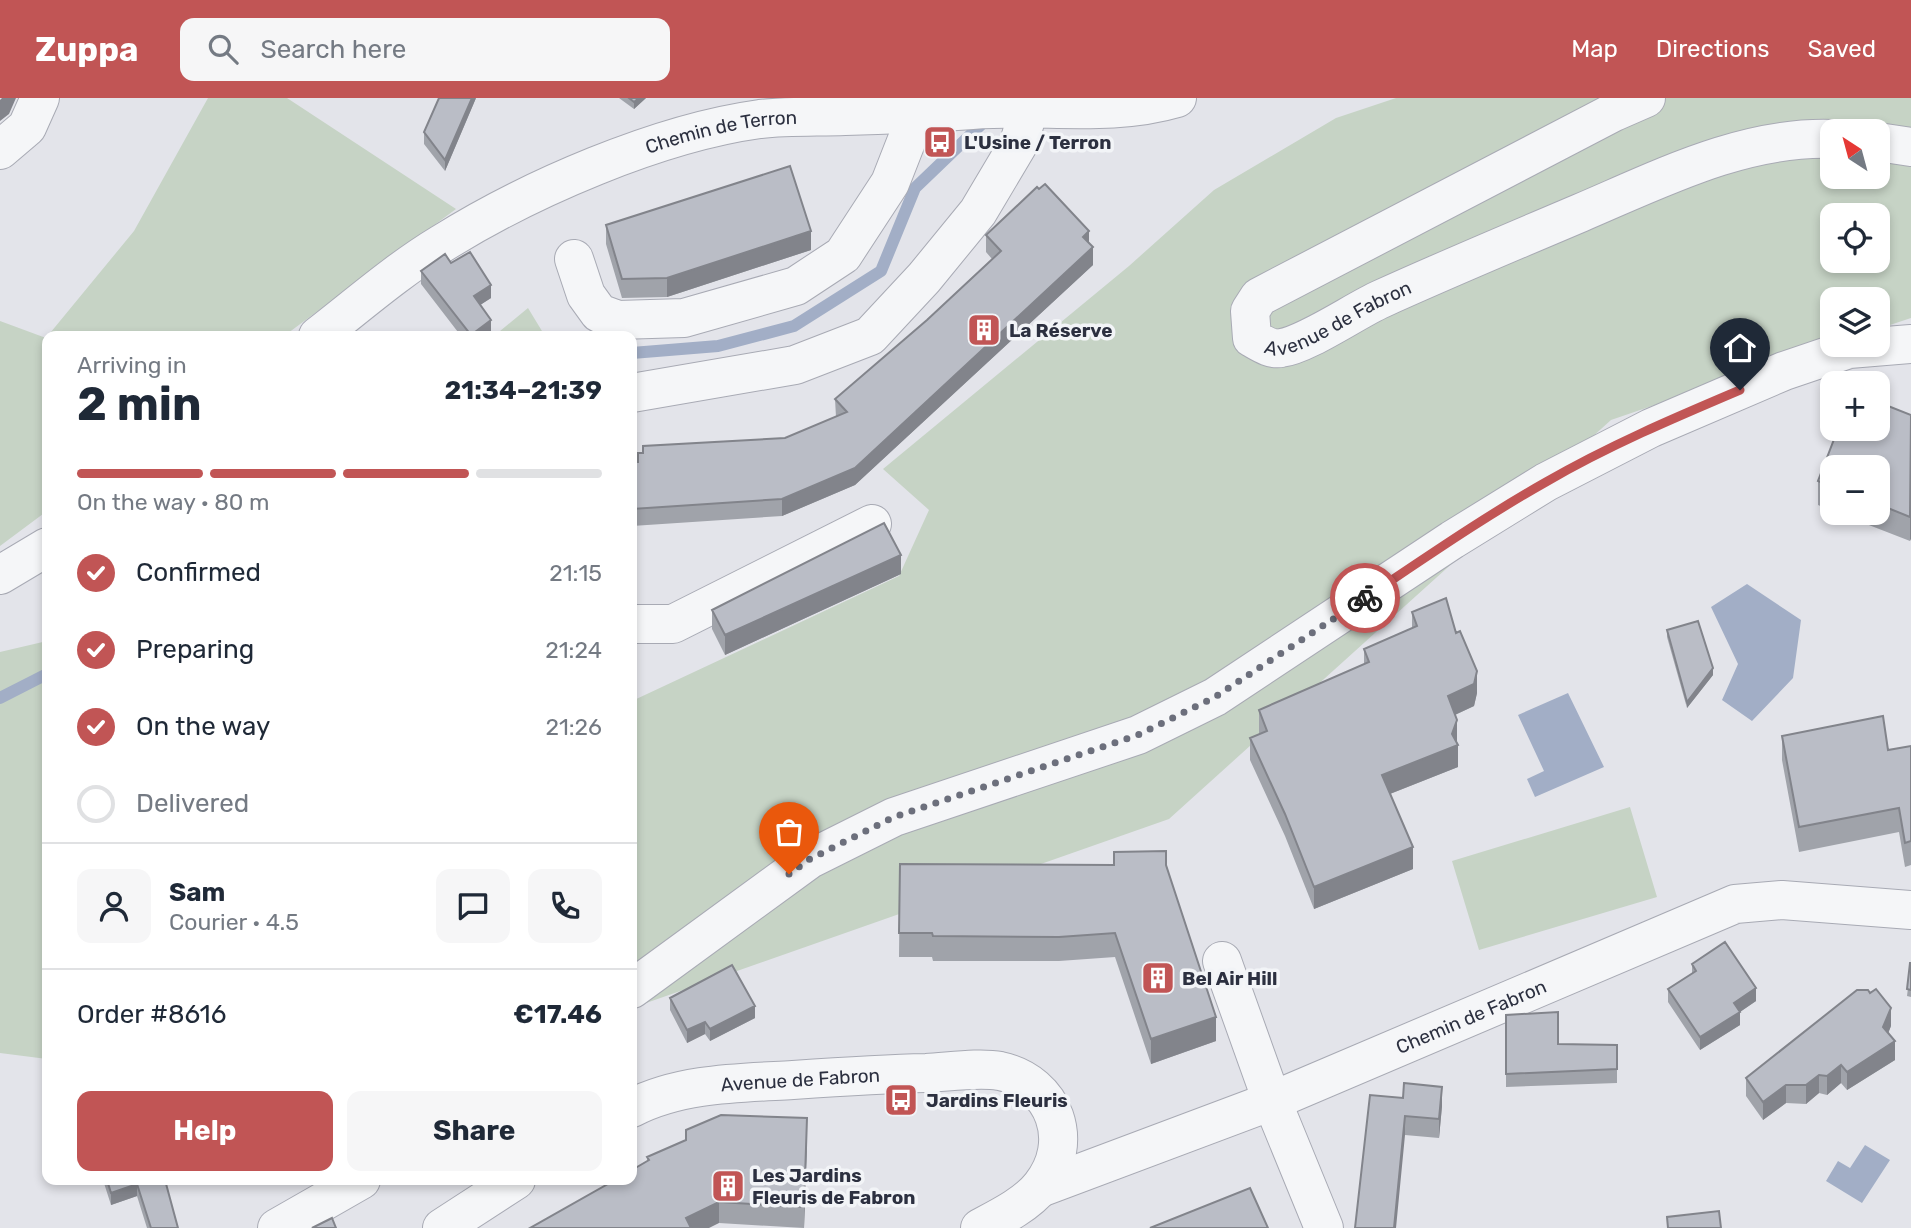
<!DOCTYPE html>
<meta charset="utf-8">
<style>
body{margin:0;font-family:Rubik,sans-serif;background:#f6f6f7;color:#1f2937;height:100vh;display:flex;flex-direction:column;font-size:26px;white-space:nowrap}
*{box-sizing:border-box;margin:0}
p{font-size:23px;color:#747a83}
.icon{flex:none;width:38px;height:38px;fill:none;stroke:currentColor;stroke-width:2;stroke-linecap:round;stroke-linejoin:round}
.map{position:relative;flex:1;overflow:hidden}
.details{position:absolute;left:42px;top:233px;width:595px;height:854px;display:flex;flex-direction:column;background:#fff;border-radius:14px;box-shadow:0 4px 10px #0003}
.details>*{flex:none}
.needle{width:46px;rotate:324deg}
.fabs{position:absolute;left:1820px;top:21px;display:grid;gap:14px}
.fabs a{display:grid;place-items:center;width:70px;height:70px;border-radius:14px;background:#fff;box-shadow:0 4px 10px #0003;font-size:35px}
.pin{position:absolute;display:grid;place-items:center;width:60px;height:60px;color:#fff;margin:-72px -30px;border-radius:50% 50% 50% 0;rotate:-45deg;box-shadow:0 0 7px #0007}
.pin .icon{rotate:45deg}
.courier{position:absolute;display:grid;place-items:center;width:70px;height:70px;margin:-35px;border:5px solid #c15555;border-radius:50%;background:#fff;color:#222;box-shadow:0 2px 9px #0007}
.summary em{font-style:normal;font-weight:700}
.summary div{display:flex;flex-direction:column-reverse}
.summary{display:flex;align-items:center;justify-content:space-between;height:119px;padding:0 35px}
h1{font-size:46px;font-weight:700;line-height:52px}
.bar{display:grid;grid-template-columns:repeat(4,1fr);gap:10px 7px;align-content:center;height:84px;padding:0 35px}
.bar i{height:9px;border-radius:5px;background:#e0e1e3}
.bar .on{background:#c15555}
.bar p{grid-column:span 4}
.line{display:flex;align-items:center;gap:18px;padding:0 35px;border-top:2px solid #e0e1e3}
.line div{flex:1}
.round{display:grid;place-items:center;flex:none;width:74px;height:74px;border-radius:14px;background:#f6f6f7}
ol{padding:0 35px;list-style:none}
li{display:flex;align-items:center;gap:21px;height:77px}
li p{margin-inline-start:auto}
li .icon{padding:7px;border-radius:50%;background:#c15555;color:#fff;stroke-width:4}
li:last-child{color:#747a83}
li i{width:38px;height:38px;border:4px solid #e0e1e3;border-radius:50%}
.button{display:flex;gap:14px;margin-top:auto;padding:14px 35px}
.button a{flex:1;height:80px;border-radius:14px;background:#c15555;color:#fff;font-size:28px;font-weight:700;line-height:80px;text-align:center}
.button a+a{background:#f6f6f7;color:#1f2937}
header{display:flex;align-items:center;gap:42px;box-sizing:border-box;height:98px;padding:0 35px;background:#c15555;color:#fff}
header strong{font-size:33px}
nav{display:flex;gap:38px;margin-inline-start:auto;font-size:24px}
.search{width:490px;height:63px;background:#f6f6f7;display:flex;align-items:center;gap:18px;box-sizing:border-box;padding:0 24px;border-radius:14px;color:#747a83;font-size:26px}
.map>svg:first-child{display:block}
.green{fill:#c6d3c5;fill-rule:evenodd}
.water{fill:#a2aec6}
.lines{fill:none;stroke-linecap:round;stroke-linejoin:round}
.stream{stroke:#a2aec6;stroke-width:12}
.minor-casing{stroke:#a8aab4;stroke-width:40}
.minor{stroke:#f5f6f8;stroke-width:38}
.wall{fill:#a0a3aa}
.shaded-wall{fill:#82848b}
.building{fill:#babdc6;stroke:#82848b;stroke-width:2}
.done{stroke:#6c6f7c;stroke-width:7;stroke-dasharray:0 12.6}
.route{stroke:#c15555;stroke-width:9}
.labels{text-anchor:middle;stroke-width:7;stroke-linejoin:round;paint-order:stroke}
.street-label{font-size:19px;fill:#2c3040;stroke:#f2f4f7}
.poi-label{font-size:19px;font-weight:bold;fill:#2c3040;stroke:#f2f4f7;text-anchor:start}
</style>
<header>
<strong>Zuppa</strong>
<div class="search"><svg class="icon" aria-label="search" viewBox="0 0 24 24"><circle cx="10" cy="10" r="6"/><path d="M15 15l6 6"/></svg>Search here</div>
<nav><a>Map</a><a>Directions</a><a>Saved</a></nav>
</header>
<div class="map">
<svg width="1911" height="1130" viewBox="0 0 1911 1130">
<rect width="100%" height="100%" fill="#e3e4ea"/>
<!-- green -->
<path class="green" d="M208,0H287L456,111L284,238H47V413L0,448V223L46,240L134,133Z
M1396,0H1911V220L1878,231V201H1832V246L1611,322L1169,721L632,910V603L899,478L929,412L883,371L1129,168L1214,92L1336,20ZM1832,33H1878V79H1832ZM1832,117H1878V163H1832Z
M528,210L545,238H494Z
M47,543V961L0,955V554Z
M1630,709L1657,799L1479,852L1452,763Z"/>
<!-- water -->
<path class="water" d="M1747,486L1801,522L1793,580L1752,623L1722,602L1738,566L1711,509Z
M1568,595L1604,669L1535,699L1527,681L1544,673L1518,617Z
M1865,1047L1890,1062L1862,1105L1826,1083L1838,1063L1850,1070Z"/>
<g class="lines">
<!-- stream -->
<path class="stream" d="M632,255L718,248L794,228L881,173L915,90L988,20
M0,600L47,576"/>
<defs>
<g id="minor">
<path id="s1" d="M1646,0L1614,14L1259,199L1250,213L1252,240C1261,245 1271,252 1281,250C1306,247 1356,212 1381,201C1447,171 1514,143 1580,115C1660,81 1743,38 1832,41"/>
<path d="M1878,44L1911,49"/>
<path d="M0,52L27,29L40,0"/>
<path d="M574,161L586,197L599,215L618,222L684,220L796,188L843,157L890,85L917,16"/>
<path id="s2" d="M318,238C358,207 398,172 441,146C529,91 658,35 760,21C788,18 817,19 845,18C887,17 930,15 972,12C1042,6 1109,20 1177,0"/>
<path d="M632,295L795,267L870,238L924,180L978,114L1019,45L1029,10"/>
<path d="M0,477L47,449"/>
<path d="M632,526H673L872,426"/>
<path d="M1222,863L1272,1003L1324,1130"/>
<path d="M632,891L810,761L894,719L1138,637L1215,599L1452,442L1546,384L1651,330L1784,273L1849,251L1911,246"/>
<path id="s3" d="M632,1010C680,985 739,985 793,982C837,979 881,976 926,975C948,974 979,969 1000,973C1055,985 1076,1044 1041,1088C1027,1106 1001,1119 980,1130"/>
<path id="s4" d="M1040,1090L1272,1003L1735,806L1782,802L1911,812"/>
<path d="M277,1130L361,1082"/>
<path d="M442,1130L516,1082"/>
</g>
</defs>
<!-- minor casing -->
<use href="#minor" class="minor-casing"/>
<!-- minor -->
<use href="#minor" class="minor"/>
</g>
<!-- wall -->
<path class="wall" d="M476,0L445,73L424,46V34Z
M619,0H646L634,11Z
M606,127L811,152L667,199L622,200L606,146Z
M986,137L1089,145L1093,167L855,387L782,418L632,428V364H638L643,355L785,340L836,319L835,301L927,222L992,161L986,154Z
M451,165L491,200L480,207L491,235L487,238H461L421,186V173Z
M1878,304L1911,317L1910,443L1838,415H1878V369H1832V413L1818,407V383L1838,331H1878Z
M901,476L725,557L712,531V512Z
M1412,514L1456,535L1477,595L1474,608L1455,617L1458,669L1390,696L1413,771L1314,811L1285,738L1250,662V640L1259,636V612L1364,566V551L1412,530Z
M1667,532L1713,577L1687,610L1667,539Z
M1782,638L1888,652L1911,648V767L1905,769L1899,734L1799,754L1782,662Z
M900,766L1166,768L1216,943L1151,966L1115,859L1059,863H933L932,859H899Z
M1911,865V899L1907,898Z
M1692,866L1756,903L1740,914V927L1700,952L1668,904V891L1692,876Z
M670,900L755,920L710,943L705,936L687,945L670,912Z
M1506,917L1558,946L1617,947V985L1506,989Z
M1891,928L1888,935L1895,962L1847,992L1841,985L1827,997L1819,995L1806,1006L1786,1005L1763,1022L1746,998V980Z
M1370,997L1442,1008L1439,1040L1405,1037Z
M807,1042L804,1130L719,1125L647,1063V1059Z
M103,1082H165L178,1130H147L137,1098L111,1107Z"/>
<!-- shaded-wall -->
<path class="shaded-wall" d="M2,0H16L9,16L0,23V2Z
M472,0H476L445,73V62Z
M639,0H646L634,11V4Z
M811,133V152L667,199V180Z
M1089,133V151L1083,139Z
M1093,149V167L855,387L782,418V401Z
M491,187V200L474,211V198Z
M491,222V235L487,238H471Z
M1911,416V441L1910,443V419Z
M901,457V476L725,557V537Z
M1713,570V577L1687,610V604Z
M1477,573V595L1474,608L1448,620V598Z
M1457,622V644L1456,648L1458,647V669L1382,699V677L1452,636Z
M1413,749V771L1314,811V789Z
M1756,890V903L1734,918V905Z
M755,908V920L710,943V931Z
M1891,910V928L1883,948V929Z
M1740,914V927L1700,952V939Z
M1216,919V943L1151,966V941Z
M705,924V936L687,945V932Z
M1895,943V962L1847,992V974Z
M1841,967V985L1827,997V978Z
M1819,977V995L1806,1006V987Z
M1786,987V1005L1763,1022V1004Z
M1442,989V1008L1439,1040V1021Z
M1405,1018V1037L1396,1130H1394Z
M807,1020V1042L804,1130V1109Z
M137,1086V1098L111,1107V1095Z
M719,1104V1125L709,1130H686V1120Z"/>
<!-- building -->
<path class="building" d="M439,0H472L445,62L424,34Z
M629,0H639L634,4Z
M790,68L811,133L667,180L622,181L606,127Z
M1045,86L1089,133L1083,139L1093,149L855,370L782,401L632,411V364H638V355H643V348L785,340L847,314L835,301L927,222L1001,153L986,137L1037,89L1039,91Z
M470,154L491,187L474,198L491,222L471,237L421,173L445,156L451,165Z
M1878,304L1911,317L1910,419L1878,406V369H1832V389L1818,383L1838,331H1878Z
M884,425L901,457L725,537L712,512Z
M1446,500L1456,535L1460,533L1477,573L1474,586L1448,598L1457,622L1452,636L1458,647L1382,677L1413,749L1314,789L1285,716L1250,640L1267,633L1259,612L1369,564L1364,551L1417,528L1412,514Z
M1698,523L1713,570L1687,604L1667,532Z
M1883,618L1888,652L1911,648V743L1905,745L1899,710L1799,729L1782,638Z
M1166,753V767L1216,919L1151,941L1115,835L1059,839L933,838L932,835H899L900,766L1114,767V754Z
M1725,844L1756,890L1734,905L1740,914L1700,939L1668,891L1696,873L1692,866Z
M1910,865H1911V892L1907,891Z
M732,867L755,908L710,931L705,924L687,932L670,900Z
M1876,891L1891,910L1883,929L1895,943L1847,974L1841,967L1827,978L1819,977L1806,987H1786L1763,1004L1746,980L1857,892H1868L1870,895Z
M1558,914V946L1617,947V971L1506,976V917Z
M1404,985L1442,989L1439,1021L1405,1018L1394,1130H1355L1370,997L1403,1000Z
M721,1017L807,1020L804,1109L719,1104L686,1120L691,1130H530L615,1082H632V1072L649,1062L647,1059L686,1042V1032Z
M107,1082H165L178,1130H151L137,1086L111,1095Z
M1250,1090L1268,1130H1150Z
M1719,1113L1721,1130H1668L1667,1119Z
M332,1120L336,1130H312Z"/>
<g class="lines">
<!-- done -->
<path class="done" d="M789,776L810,761L894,719L1138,637L1215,599L1365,500"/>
<!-- route -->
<path class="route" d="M1365,500C1425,460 1484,419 1546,384C1608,348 1674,320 1740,292"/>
</g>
<!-- icons -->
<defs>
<symbol id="bus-square" viewBox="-11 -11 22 22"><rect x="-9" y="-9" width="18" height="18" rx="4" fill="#c15555" stroke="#f2f4f7"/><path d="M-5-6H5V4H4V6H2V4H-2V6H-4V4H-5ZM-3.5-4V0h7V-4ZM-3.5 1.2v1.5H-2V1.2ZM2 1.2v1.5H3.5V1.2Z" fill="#fff"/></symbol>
<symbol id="building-square" viewBox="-11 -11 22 22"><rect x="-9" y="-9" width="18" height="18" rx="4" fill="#c15555" stroke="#f2f4f7"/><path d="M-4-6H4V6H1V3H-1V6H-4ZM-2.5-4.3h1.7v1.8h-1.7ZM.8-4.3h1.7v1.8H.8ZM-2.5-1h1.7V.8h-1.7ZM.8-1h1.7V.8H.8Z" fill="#fff"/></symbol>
</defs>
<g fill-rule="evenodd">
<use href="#bus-square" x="921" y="25" width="38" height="38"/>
<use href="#building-square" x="965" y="213" width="38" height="38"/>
<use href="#building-square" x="1139" y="861" width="38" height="38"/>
<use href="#bus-square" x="882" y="983" width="38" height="38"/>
<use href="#building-square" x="709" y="1069" width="38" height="38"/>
</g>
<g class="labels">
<!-- street labels -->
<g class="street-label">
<text dy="7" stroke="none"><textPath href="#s2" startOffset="458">Chemin de Terron</textPath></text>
<text dy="7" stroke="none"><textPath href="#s1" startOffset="574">Avenue de Fabron</textPath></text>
<text dy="7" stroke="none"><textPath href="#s4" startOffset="464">Chemin de Fabron</textPath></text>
<text dy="7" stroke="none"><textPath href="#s3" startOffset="172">Avenue de Fabron</textPath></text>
</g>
<!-- poi labels -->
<g class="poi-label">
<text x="964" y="51">L'Usine / Terron</text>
<text x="1009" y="239">La Réserve</text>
<text x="1182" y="887">Bel Air Hill</text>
<text x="926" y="1009">Jardins Fleuris</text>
<text x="752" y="1084">Les Jardins<tspan x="752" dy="22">Fleuris de Fabron</tspan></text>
</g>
</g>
</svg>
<div class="fabs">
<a><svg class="needle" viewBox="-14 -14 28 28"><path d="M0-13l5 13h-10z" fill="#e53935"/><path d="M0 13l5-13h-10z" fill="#747a83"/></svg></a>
<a><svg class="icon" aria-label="locate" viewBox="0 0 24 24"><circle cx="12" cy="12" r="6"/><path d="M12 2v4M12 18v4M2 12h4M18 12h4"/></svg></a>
<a><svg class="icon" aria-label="layers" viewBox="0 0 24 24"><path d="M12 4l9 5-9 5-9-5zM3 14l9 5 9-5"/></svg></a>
<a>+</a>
<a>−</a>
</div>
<div class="pin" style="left:789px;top:776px;background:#ea580c"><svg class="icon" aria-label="bag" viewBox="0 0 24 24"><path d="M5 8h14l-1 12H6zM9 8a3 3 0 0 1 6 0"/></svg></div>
<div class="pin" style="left:1740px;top:292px;background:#1f2937"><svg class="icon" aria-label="home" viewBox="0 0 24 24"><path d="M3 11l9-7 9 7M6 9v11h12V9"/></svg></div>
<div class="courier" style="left:1365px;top:500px"><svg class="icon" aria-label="bike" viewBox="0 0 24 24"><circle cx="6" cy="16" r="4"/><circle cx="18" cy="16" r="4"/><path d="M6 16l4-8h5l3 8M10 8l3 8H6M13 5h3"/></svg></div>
<section class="details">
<div class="summary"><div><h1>2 min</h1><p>Arriving in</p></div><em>21:34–21:39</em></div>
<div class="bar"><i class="on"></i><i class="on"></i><i class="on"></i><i></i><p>On the way · 80 m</p></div>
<ol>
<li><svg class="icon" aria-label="check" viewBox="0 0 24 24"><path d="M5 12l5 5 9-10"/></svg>Confirmed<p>21:15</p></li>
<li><svg class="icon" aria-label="check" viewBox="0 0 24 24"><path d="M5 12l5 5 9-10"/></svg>Preparing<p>21:24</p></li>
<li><svg class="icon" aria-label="check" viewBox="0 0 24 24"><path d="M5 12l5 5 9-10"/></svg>On the way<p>21:26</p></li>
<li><i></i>Delivered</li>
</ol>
<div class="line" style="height:126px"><a class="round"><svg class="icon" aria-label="person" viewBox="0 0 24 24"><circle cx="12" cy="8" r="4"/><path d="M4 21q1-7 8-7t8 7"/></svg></a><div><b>Sam</b><p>Courier · 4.5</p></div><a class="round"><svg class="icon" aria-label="chat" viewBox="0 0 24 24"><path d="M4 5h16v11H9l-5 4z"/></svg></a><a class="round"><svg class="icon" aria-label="phone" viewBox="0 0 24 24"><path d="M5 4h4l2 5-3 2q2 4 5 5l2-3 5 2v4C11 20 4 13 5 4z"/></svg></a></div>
<div class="line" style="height:91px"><div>Order #8616</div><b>€17.46</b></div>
<div class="button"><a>Help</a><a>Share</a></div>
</section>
</div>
